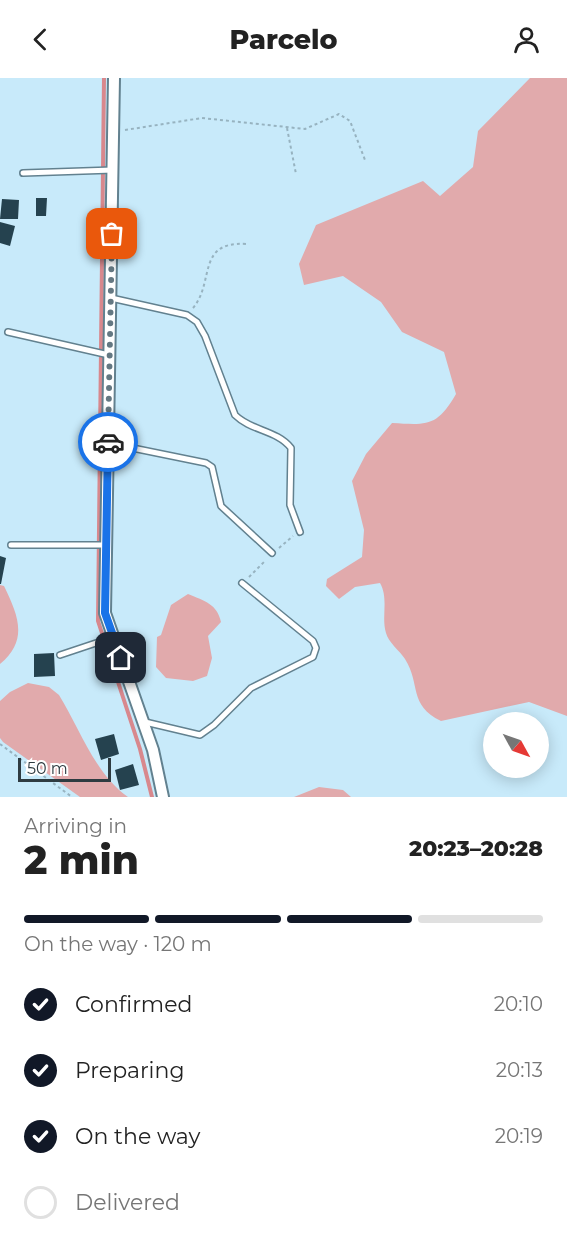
<!DOCTYPE html>
<meta charset="utf-8">
<style>
body{margin:0;font-family:Montserrat,sans-serif;background:#f6f6f6;color:#222;height:100vh;display:flex;flex-direction:column;font-size:22px;white-space:nowrap}
*{box-sizing:border-box;margin:0}
p{font-size:20px;color:#767676}
.icon{flex:none;width:33px;height:33px;fill:none;stroke:currentColor;stroke-width:2;stroke-linecap:round;stroke-linejoin:round}
.map{position:relative;height:719px;overflow:hidden}
.side{display:flex;flex-direction:column;background:#fff;flex:1}
.side>*{flex:none}
.needle{width:39px;rotate:130deg}
.tools{position:absolute;left:483px;top:634px;display:grid;gap:12px}
.tools a{display:grid;place-items:center;width:66px;height:66px;border-radius:50%;background:#fff;box-shadow:0 3px 15px #0003;font-size:30px}
.scale{position:absolute;left:18px;bottom:15px;width:93px;box-sizing:border-box;padding-left:6px;border:3px solid #2e3b41;border-top:0;font-size:16px;line-height:21px;white-space:nowrap;color:#2e3b41;-webkit-text-stroke:4px #fff;paint-order:stroke}
.pin{position:absolute;display:grid;place-items:center;width:51px;height:51px;color:#fff;margin:-26px;border-radius:12px;box-shadow:0 3px 9px #0006}
.courier{position:absolute;display:grid;place-items:center;width:60px;height:60px;margin:-30px;border:4px solid #1a73e8;border-radius:50%;background:#fff;color:#222;box-shadow:0 2px 8px #0007}
.overview em{font-style:normal;font-weight:800}
.overview div{display:flex;flex-direction:column-reverse}
.overview{display:flex;align-items:center;justify-content:space-between;height:102px;padding:0 24px}
h1{font-size:39px;font-weight:800;line-height:45px}
.bar{display:grid;grid-template-columns:repeat(4,1fr);gap:9px 6px;align-content:center;height:72px;padding:0 24px}
.bar i{height:8px;border-radius:4px;background:#e0e0e0}
.bar .selected{background:#111827}
.bar p{grid-column:span 4}
ol{padding:0 24px;list-style:none}
li{display:flex;align-items:center;gap:18px;height:66px}
li p{margin-inline-start:auto}
li .icon{padding:6px;border-radius:50%;background:#111827;color:#fff;stroke-width:4}
li:last-child{color:#767676}
li i{width:33px;height:33px;border:3px solid #e0e0e0;border-radius:50%}
header{display:flex;justify-content:space-between;align-items:center;height:78px;padding:0 24px;background:#fff;font-size:27px;font-weight:800}
.map>svg:first-child{display:block}
.green{fill:#e1aaac}
.lines{fill:none;stroke-linecap:round;stroke-linejoin:round}
.stream{stroke:#d8888d;stroke-width:4}
.building{fill:#25424f}
.lane-casing{stroke:#62818f;stroke-width:8}
.street-casing{stroke:#62818f;stroke-width:14}
.path{stroke:#97b3c0;stroke-width:2;stroke-dasharray:3 3;stroke-linecap:butt}
.lane{stroke:#fff;stroke-width:5}
.street{stroke:#fff;stroke-width:10}
.done{stroke:#647882;stroke-width:6;stroke-dasharray:0 10.8}
.route{stroke:#1a73e8;stroke-width:8}
</style>
<header><svg class="icon" aria-label="back" viewBox="0 0 24 24"><path d="M15 5l-7 7 7 7"/></svg>Parcelo<svg class="icon" aria-label="person" viewBox="0 0 24 24"><circle cx="12" cy="8" r="4"/><path d="M4 21q1-7 8-7t8 7"/></svg></header>
<div class="map">
<svg width="567" height="719" viewBox="0 0 567 719">
<rect width="100%" height="100%" fill="#c8eafa"/>
<!-- green -->
<path class="green" d="M530,0H567V638L529,624L441,643C408,627 421,606 405,581C400,573 388,564 386,555C381,539 389,521 380,505L355,509L339,521L326,508L327,501L362,479L364,452L352,403L366,376L392,345C427,347 437,349 456,316L444,274L402,254L381,224L343,198L304,207L299,186L316,147L423,103L440,118L473,89L478,53Z
M0,507L4,508C18,537 29,562 0,586Z
M188,516C205,523 217,526 221,544L208,558L212,580L207,598L193,603L166,600L156,589L157,559L161,557L171,527Z
M28,605L49,609L59,617C80,651 95,696 128,719H80L3,664L0,660V623L10,614Z
M319,709L343,712L351,719H294Z"/>
<g class="lines">
<!-- stream -->
<path class="stream" d="M104,0L98,543L140,671L152,719"/>
</g>
<!-- building -->
<path class="building" d="M36,120H47L46,138H36Z
M2,121L19,122L18,141H0Z
M0,144L15,148L10,168L0,165Z
M0,478L6,480L1,506H0Z
M54,575L55,598L34,599V576Z
M114,656L119,676L101,682L95,661Z
M133,686L139,707L120,712L115,692Z"/>
<g class="lines">
<defs>
<path id="lane" d="M23,95L113,92
M111,220L187,237L197,244L205,258L235,337C251,353 277,352 291,370L290,427L300,454
M8,254L109,277
M108,365L206,385L212,389L221,428L272,475
M11,467H106
M60,577L114,559
M145,644L200,657L214,647L251,610L313,579L316,570L313,563L242,505"/>
<path id="street" d="M114,0L105,535L153,672L163,719"/>
</defs>
<!-- lane casing -->
<use href="#lane" class="lane-casing"/>
<!-- street casing -->
<use href="#street" class="street-casing"/>
<!-- path -->
<path class="path" d="M287,50L296,96
M125,52L202,40L305,51L339,36L350,43L365,82
M193,230C215,204 196,163 246,166
M279,470L293,458
M249,499L266,482
M0,666L72,719"/>
<!-- lane -->
<use href="#lane" class="lane"/>
<!-- street -->
<use href="#street" class="street"/>
</g>
<g class="lines">
<!-- done -->
<path class="done" d="M108,364L112,156"/>
<!-- route -->
<path class="route" d="M108,364L105,535L121,580"/>
</g>
</svg>
<div class="tools">
<a><svg class="needle" viewBox="-14 -14 28 28"><path d="M0-13l5 13h-10z" fill="#e53935"/><path d="M0 13l5-13h-10z" fill="#767676"/></svg></a>
</div>
<div class="scale">50 m</div>
<div class="pin" style="left:112px;top:156px;background:#ea580c"><svg class="icon" aria-label="bag" viewBox="0 0 24 24"><path d="M5 8h14l-1 12H6zM9 8a3 3 0 0 1 6 0"/></svg></div>
<div class="pin" style="left:121px;top:580px;background:#1f2937"><svg class="icon" aria-label="home" viewBox="0 0 24 24"><path d="M3 11l9-7 9 7M6 9v11h12V9"/></svg></div>
<div class="courier" style="left:108px;top:364px"><svg class="icon" aria-label="car" viewBox="0 0 24 24"><path d="M5 17H2v-5l4-1 3-4h7l3 4 3 1v5h-3M9 17h6M6 11h13"/><circle cx="7" cy="17" r="2"/><circle cx="17" cy="17" r="2"/></svg></div>
</div>
<section class="side">
<div class="overview"><div><h1>2 min</h1><p>Arriving in</p></div><em>20:23–20:28</em></div>
<div class="bar"><i class="selected"></i><i class="selected"></i><i class="selected"></i><i></i><p>On the way · 120 m</p></div>
<ol>
<li><svg class="icon" aria-label="check" viewBox="0 0 24 24"><path d="M5 12l5 5 9-10"/></svg>Confirmed<p>20:10</p></li>
<li><svg class="icon" aria-label="check" viewBox="0 0 24 24"><path d="M5 12l5 5 9-10"/></svg>Preparing<p>20:13</p></li>
<li><svg class="icon" aria-label="check" viewBox="0 0 24 24"><path d="M5 12l5 5 9-10"/></svg>On the way<p>20:19</p></li>
<li><i></i>Delivered</li>
</ol>
</section>
